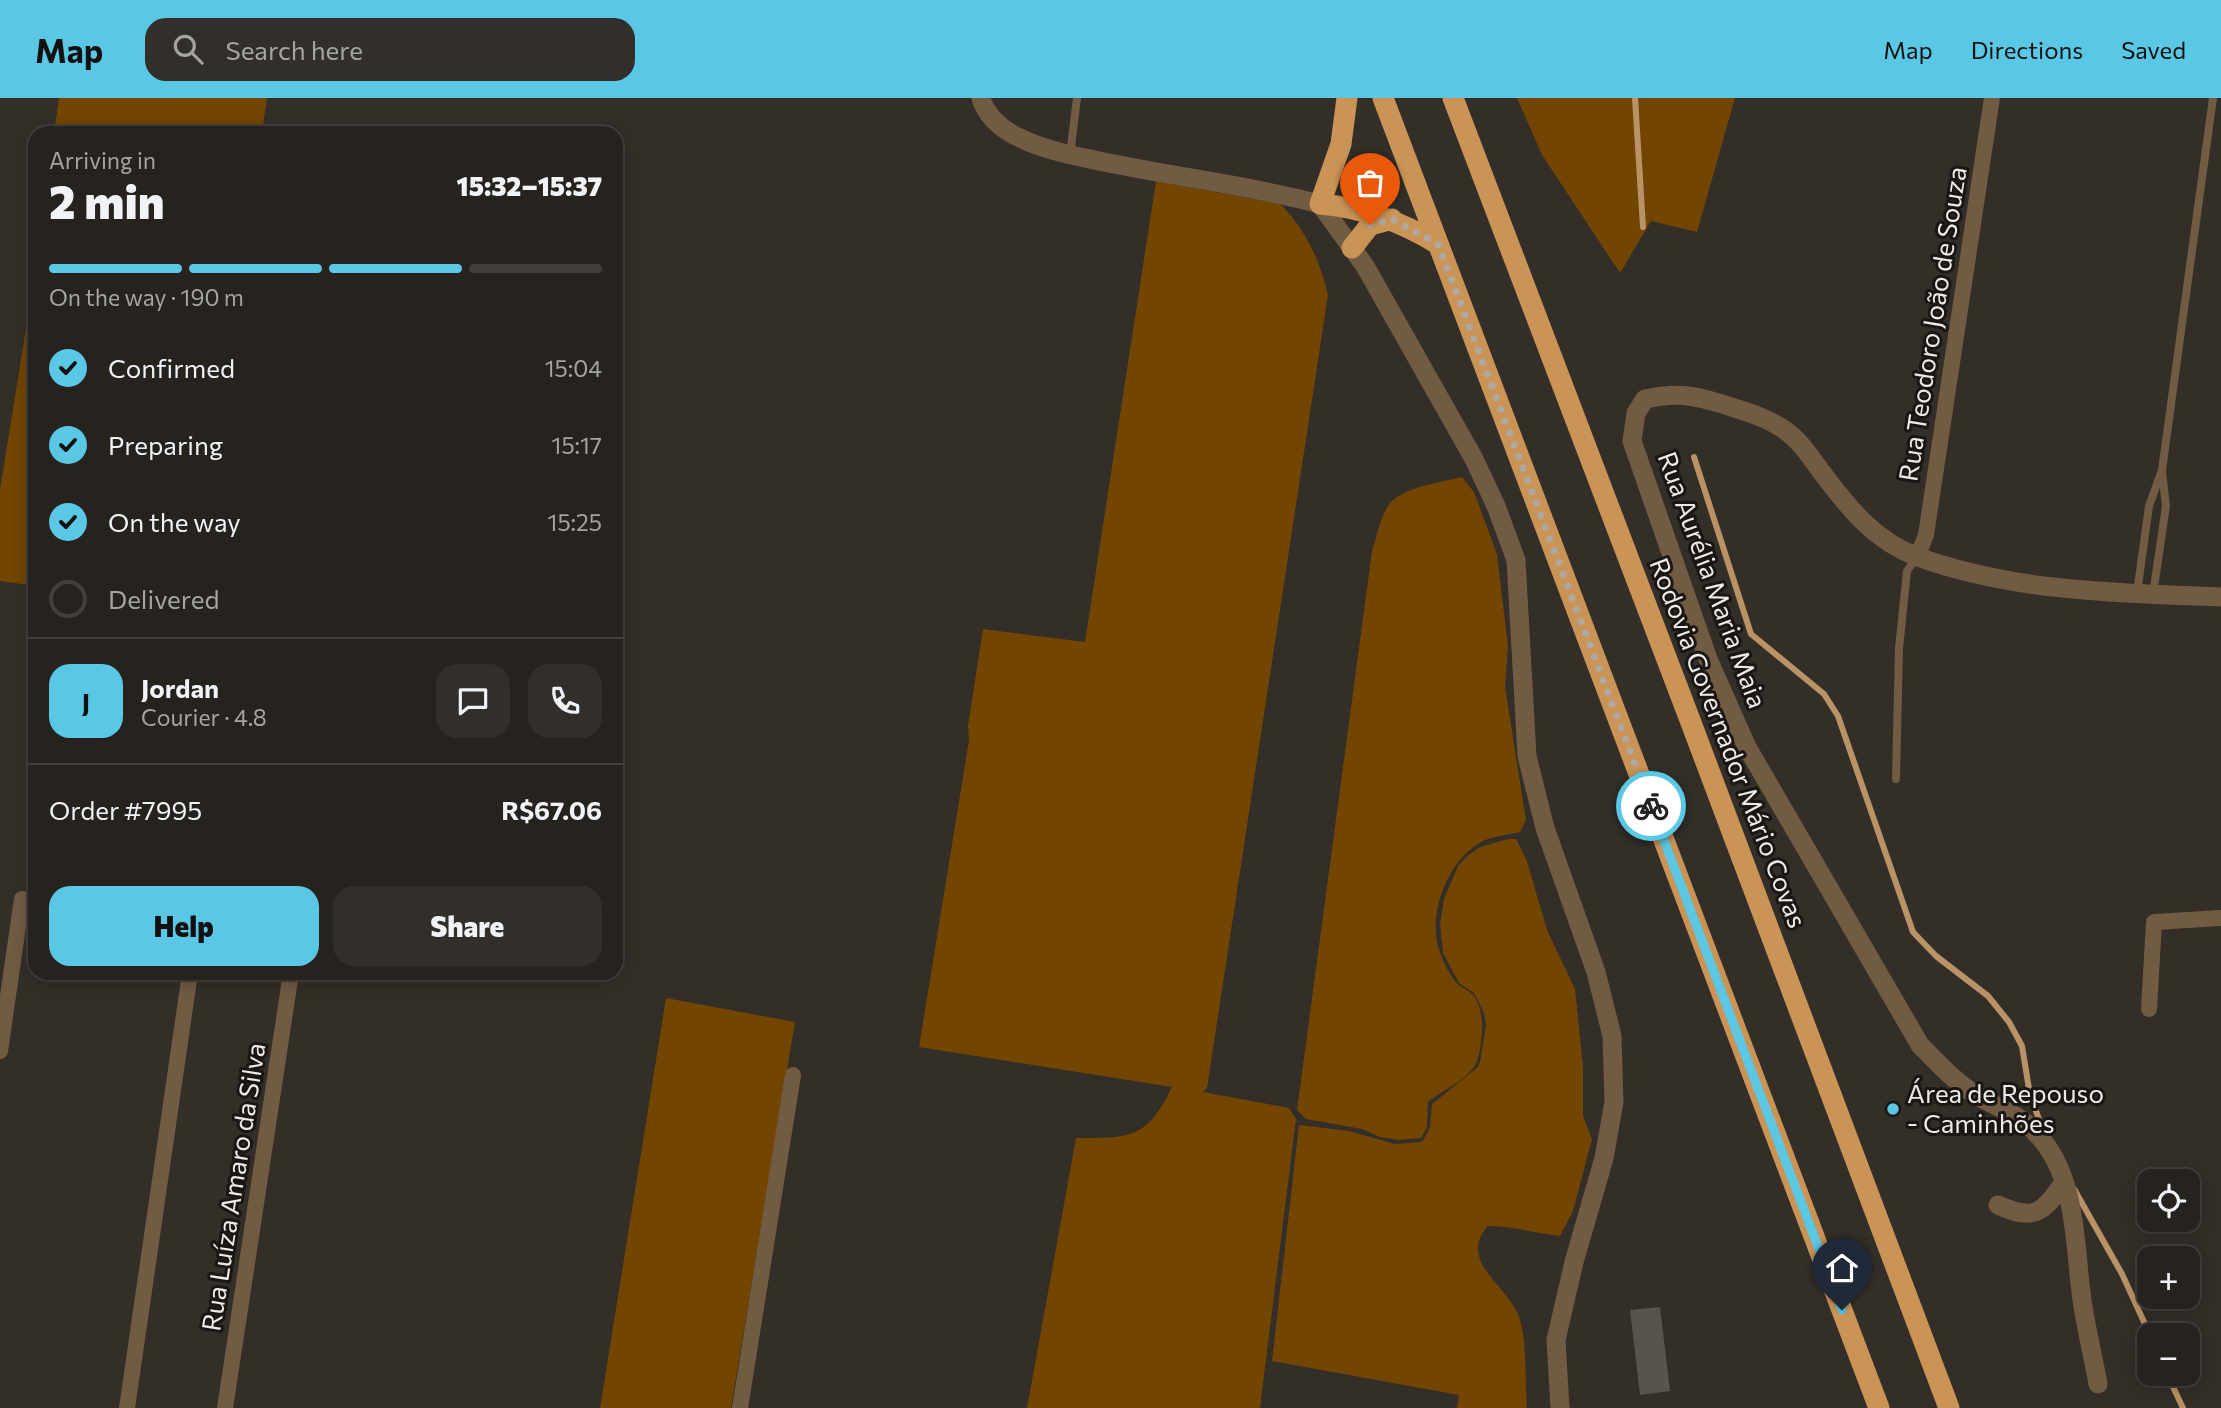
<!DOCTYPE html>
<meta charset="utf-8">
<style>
body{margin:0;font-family:Commissioner,sans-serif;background:#322f2b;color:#f1f3f6;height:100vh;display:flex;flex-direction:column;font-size:26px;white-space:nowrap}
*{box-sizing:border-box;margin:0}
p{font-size:23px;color:#a4a4a4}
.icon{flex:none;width:38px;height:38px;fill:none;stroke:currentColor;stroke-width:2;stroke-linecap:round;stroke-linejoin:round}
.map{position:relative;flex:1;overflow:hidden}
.sheet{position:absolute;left:28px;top:28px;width:595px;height:854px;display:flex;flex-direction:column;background:#26221e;border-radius:21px;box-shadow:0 4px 18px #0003,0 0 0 2px #423f3c}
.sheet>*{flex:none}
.controls{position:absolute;left:2137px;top:1071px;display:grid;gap:14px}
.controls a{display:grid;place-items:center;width:63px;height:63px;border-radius:14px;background:#26221e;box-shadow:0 4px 18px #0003,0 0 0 2px #423f3c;font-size:35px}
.pin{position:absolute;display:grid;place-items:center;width:60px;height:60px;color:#fff;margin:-72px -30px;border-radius:50% 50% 50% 0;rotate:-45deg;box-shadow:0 0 7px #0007}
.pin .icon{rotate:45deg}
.courier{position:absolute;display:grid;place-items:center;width:70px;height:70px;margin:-35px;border:5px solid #5ac8e5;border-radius:50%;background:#fff;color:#222;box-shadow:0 2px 9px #0007}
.summary em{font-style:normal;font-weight:800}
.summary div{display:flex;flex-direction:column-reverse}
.summary{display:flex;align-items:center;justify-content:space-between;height:119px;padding:0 21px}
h1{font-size:46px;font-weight:800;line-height:52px}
.bar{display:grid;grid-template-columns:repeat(4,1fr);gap:10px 7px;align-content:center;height:84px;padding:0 21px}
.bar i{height:9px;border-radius:5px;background:#423f3c}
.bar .selected{background:#5ac8e5}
.bar p{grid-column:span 4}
.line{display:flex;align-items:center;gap:18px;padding:0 21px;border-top:2px solid #423f3c}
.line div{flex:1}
.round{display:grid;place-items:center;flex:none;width:74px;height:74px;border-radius:21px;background:#322f2b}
ol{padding:0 21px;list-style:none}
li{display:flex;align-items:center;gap:21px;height:77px}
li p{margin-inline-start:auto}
li .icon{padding:7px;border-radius:50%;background:#5ac8e5;color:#111;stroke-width:4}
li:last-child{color:#a4a4a4}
li i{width:38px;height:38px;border:4px solid #423f3c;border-radius:50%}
.action{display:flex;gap:14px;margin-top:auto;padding:14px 21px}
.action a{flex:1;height:80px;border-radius:21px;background:#5ac8e5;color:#111;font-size:28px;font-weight:800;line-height:80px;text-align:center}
.action a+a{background:#322f2b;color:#f1f3f6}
header{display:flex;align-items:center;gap:42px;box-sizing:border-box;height:98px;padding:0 35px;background:#5ac8e5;color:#111}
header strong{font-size:33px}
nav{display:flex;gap:38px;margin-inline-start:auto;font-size:24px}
.search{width:490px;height:63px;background:#322f2b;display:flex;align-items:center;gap:18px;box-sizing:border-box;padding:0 24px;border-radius:21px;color:#a4a4a4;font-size:26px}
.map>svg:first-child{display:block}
.green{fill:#724501}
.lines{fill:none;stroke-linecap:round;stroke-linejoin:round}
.stream{stroke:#b99365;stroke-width:6}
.building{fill:#59534d}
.service{stroke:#715b43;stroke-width:8}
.minor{stroke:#715b43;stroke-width:16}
.tertiary{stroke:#715b43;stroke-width:19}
.motorway{stroke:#cb9457;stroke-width:21}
.done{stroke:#ada8a4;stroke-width:7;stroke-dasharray:0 12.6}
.route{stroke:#5ac8e5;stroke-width:9}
.poi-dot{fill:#5ac8e5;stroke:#191614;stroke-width:2.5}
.labels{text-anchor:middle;stroke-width:6;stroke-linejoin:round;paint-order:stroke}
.street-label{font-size:26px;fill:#eeeae6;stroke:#191614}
.poi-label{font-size:26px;fill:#eeeae6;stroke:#191614;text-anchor:start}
</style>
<header>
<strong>Map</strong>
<div class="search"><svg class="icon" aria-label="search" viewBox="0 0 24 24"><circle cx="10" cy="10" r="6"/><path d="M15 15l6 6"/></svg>Search here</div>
<nav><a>Map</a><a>Directions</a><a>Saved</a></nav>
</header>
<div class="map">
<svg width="2221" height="1310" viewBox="0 0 2221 1310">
<rect width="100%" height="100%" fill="#332e28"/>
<!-- green -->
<path class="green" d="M59,0H267L262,35H54Z
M1517,0H1735L1697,134L1651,123L1620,175L1542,57Z
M1156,83L1280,106C1306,131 1320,163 1328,197L1207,990L1203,994L1289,1010L1296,1021L1260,1310H1027L1076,1040C1130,1040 1147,1041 1172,989L919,949L969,642L968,628L983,531L1085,544Z
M33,186L35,187V488L0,483V392Z
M1462,379L1474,394L1497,456L1508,548L1505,589L1526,722L1520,734C1508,737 1494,738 1483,743C1448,761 1426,817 1440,854C1443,863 1449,876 1455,883C1459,889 1467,891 1472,896C1486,911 1483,945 1477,963C1471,981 1442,992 1428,1004L1427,1029L1421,1040L1399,1042L1380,1039L1362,1031L1306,1021L1297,1012L1372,453C1377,438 1381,413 1393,402C1410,388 1441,384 1462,379Z
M1508,741H1516L1527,763L1547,832L1575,891L1583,968V1018L1592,1041L1573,1113L1560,1138C1535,1135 1512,1128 1488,1128C1456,1163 1509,1188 1519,1219C1527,1240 1525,1285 1527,1310H1457L1459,1297L1272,1263L1299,1027L1349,1033L1395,1046L1422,1044L1430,1030L1432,1006L1477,970L1480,964L1486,926L1484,915L1474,895L1459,885L1443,855L1440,826L1444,801L1458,768L1467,758L1480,749Z
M666,900L795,924L731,1310H600Z"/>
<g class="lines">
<!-- stream -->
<path class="stream" d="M1635,0L1643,129
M1694,359L1751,536L1824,596L1838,618L1913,834L1936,858L1988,898L2009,924L2022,948L2030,997L2043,1032
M2074,1091L2122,1176L2150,1237
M2167,1276L2183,1310"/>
</g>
<!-- building -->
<path class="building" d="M1660,1209L1670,1293L1640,1297L1630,1212Z"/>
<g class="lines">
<!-- service -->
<path class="service" d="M1070,57L1077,0
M2137,495L2149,408L2162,372L2213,0
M2153,496L2166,408L2162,374
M1896,681L1899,550L1907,473L1917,459"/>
<!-- minor -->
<path class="minor" d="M1917,459L1926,437L1992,0
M2149,911L2154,824L2221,820
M0,953L22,801L35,803
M127,1310L190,875
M225,1310L291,875
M740,1310L793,977"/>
<!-- tertiary -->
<path class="tertiary" d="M981,0C985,15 998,28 1012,36C1043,53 1080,59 1114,66C1183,80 1252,88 1320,106L1365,168L1474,361L1496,408L1516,462L1527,658L1545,730L1596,874L1612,938L1614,1004L1604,1060L1574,1164L1556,1242L1560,1310
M1998,1107C2033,1123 2043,1116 2064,1084
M2098,1286C2093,1258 2086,1230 2082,1202C2074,1146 2078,1077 2035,1034C2019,1016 1996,1009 1976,997C1955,984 1938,965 1920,947L1747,649L1708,561L1632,343L1636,315L1645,301C1677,294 1692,297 1722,306C1744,313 1767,319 1786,333C1800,343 1810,358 1820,372C1847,408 1874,443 1918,459C2015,494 2119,495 2221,499"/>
<!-- motorway -->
<path class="motorway" d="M1347,0L1341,46L1320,106C1364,110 1400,123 1438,146
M1383,0L1879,1310
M1453,0L1690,622L1949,1310
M1352,150L1370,127L1392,121"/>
</g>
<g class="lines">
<!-- done -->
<path class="done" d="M1370,127L1392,121L1438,146L1651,708"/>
<!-- route -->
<path class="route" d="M1651,708L1842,1212"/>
</g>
<!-- markers -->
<circle class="poi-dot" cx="1893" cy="1011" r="7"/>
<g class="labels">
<!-- street labels -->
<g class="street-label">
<text transform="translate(1933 226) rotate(-81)" y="9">Rua Teodoro João de Souza</text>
<text transform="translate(1712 482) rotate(70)" y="9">Rua Aurélia Maria Maia</text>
<text transform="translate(1728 645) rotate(69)" y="9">Rodovia Governador Mário Covas</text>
<text transform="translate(234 1089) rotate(-81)" y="9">Rua Luíza Amaro da Silva</text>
</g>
<!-- poi labels -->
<g class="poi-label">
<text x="1907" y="1005">Área de Repouso<tspan x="1907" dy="30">- Caminhões</tspan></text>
</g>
</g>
</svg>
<div class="controls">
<a><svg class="icon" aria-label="locate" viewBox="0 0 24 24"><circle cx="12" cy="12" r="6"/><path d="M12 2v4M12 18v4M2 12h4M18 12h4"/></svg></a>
<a>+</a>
<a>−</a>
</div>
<div class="pin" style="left:1370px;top:127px;background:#ea580c"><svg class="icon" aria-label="bag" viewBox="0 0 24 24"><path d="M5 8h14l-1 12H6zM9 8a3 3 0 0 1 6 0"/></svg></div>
<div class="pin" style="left:1842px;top:1212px;background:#1f2937"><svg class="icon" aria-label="home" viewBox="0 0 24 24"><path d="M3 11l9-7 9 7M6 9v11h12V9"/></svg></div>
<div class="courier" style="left:1651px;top:708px"><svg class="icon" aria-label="bike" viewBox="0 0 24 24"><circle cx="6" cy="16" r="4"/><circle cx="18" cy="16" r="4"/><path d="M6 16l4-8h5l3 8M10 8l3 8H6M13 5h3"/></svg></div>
<section class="sheet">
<div class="summary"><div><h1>2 min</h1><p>Arriving in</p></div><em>15:32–15:37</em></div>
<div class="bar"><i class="selected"></i><i class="selected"></i><i class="selected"></i><i></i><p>On the way · 190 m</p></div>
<ol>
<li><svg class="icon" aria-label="check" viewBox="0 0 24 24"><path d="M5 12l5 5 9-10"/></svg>Confirmed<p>15:04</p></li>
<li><svg class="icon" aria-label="check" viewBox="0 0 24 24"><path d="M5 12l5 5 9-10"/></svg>Preparing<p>15:17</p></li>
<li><svg class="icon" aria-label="check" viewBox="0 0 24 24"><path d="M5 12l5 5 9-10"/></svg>On the way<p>15:25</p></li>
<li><i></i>Delivered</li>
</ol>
<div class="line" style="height:126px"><b class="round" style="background:#5ac8e5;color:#111">J</b><div><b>Jordan</b><p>Courier · 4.8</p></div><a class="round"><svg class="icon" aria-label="chat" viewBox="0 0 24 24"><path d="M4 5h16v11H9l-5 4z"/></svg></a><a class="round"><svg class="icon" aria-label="phone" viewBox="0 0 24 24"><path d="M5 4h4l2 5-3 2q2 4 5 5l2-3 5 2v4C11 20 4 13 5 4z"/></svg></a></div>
<div class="line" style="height:91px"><div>Order #7995</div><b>R$67.06</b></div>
<div class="action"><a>Help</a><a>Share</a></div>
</section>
</div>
